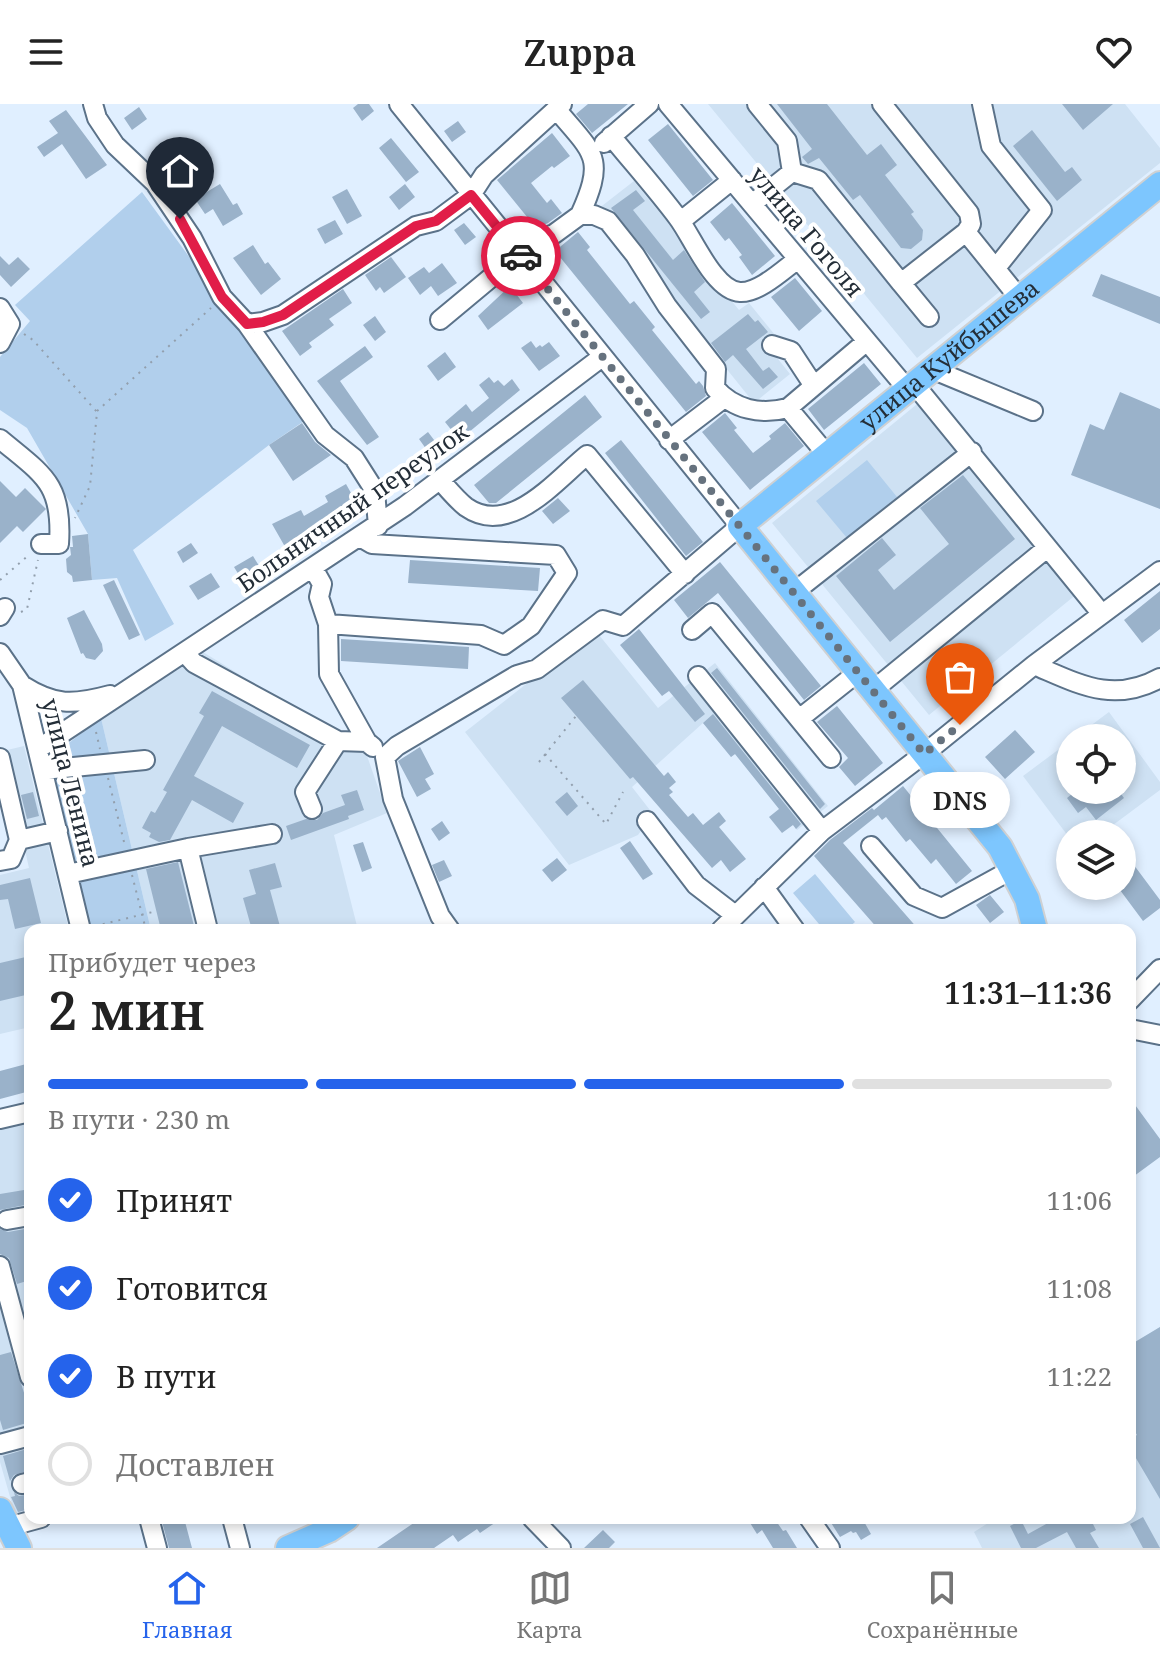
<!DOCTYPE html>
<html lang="ru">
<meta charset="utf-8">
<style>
body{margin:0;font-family:"Noto Serif",serif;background:#f6f6f6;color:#222;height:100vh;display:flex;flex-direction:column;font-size:30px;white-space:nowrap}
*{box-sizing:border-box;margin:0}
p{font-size:26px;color:#767676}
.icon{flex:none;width:44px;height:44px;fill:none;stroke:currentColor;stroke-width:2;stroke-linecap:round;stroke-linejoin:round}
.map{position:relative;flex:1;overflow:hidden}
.sheet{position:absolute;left:24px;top:820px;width:1112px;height:600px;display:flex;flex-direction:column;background:#fff;border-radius:16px;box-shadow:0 4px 12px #0003}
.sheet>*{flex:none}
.fabs{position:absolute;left:1056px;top:620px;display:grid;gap:16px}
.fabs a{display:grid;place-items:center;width:80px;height:80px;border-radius:50%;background:#fff;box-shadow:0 4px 12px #0003;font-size:40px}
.pin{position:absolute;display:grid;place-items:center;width:68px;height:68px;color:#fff;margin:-82px -34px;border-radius:50% 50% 50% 0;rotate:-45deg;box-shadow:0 0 8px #0007}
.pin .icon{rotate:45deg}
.courier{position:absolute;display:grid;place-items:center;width:80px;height:80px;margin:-40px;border:6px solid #e11d48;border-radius:50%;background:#fff;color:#222;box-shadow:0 2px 10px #0007}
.bubble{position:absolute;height:56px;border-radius:28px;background:#fff;box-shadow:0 4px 12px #0003;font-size:26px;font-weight:600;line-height:56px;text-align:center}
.headline em{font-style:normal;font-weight:600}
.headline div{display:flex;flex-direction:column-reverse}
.headline{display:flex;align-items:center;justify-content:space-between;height:136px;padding:0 24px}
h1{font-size:52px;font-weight:600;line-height:60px}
.bar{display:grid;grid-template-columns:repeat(4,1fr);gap:12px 8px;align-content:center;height:96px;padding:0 24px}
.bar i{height:10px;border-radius:6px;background:#e0e0e0}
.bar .active{background:#2563eb}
.bar p{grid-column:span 4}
ol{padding:0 24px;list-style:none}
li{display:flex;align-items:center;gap:24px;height:88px}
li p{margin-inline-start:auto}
li .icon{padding:8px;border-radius:50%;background:#2563eb;color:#fff;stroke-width:4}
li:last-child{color:#767676}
li i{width:44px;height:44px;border:4px solid #e0e0e0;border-radius:50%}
header{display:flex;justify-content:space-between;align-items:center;height:104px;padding:0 24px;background:#fff;font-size:36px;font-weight:600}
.menu{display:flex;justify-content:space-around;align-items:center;height:112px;border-top:2px solid #e0e0e0;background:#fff;font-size:22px;color:#767676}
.menu a{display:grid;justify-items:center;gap:4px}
.menu .active{color:#2563eb}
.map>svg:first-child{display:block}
.built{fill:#cee1f3}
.green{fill:#b1cfec}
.building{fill:#9ab2ca}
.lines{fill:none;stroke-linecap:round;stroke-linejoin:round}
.minor-casing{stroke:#5b7289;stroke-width:22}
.major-casing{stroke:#cfd1d3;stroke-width:28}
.path{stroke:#929fad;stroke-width:2;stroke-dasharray:2 6;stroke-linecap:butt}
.minor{stroke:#fff;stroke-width:18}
.major{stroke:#7dc6fe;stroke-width:24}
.done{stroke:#66727e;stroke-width:8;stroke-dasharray:0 14.4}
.route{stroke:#e11d48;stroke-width:10}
.labels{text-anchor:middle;stroke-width:8;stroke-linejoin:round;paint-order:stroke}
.street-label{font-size:24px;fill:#242e38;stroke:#fff}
</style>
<header><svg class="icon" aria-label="menu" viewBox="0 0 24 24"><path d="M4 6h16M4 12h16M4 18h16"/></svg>Zuppa<svg class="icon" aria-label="heart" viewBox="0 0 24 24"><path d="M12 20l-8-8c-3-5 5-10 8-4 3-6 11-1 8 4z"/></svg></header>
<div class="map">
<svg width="1160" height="1444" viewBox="0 0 1160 1444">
<rect width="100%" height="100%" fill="#e0efff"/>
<!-- built -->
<path class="built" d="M708,0H1125L1160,44V59L917,254Z
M634,77L739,206L749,199L775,231L766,240L790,270L754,299L598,105Z
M922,296L1078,489L929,611L772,419Z
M595,526L658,604L715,559L828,702L797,726L735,650L731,653L703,619L632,683L653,710L638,731L569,761L465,628Z
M203,548L366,649L387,709L334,731L358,826H151L101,614Z
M1109,608L1160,678V686L1101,730H1097L1088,717L1068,732L1023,672L1070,637V686H1122V634H1074Z
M24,642L69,826H30V923L0,930V771L29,764L3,647Z
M26,1017L30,1034V1414L17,1417L0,1358V1024Z
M1160,1223V1444H982L974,1428L996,1414H1130V1241Z"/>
<!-- green -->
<path class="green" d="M142,88L307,315L269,341L133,446L174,520L145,537L117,474L92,476L88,430L27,324L0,306V253L30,217L15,201Z
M867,356L897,393L847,434L816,397Z
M101,614L151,826H91L48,655Z
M815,770L855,818L846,826H824L793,789Z"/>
<!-- building -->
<path class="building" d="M358,0H369L374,7L362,17L353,4Z
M588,0H628L592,29L576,10Z
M777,0H827L867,51L881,40L897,61L885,71L914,108L911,110L923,126L922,136L911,145L901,144L860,91L853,96L819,54L808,60L802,53L812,45Z
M1062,0H1113L1083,26Z
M139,3L147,15L132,26L124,14Z
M66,6L107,61L86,75L62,40L44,53L37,43L58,29L49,17Z
M458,17L466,28L452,38L444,27Z
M668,20L713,76L693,92L648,36Z
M1032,26L1065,68L1072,63L1082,76L1057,97L1013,42Z
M552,29L570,52L554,64L552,62L531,79L547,99L551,95L562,109L548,119L536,124L497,76Z
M391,34L419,68L406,78L379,44Z
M189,46L203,64L178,83L164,65Z
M220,80L233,101L237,99L243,110L223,122L213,105L205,110L195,95Z
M405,80L415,93L399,106L389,93Z
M347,85L362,112L347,120L332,93Z
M636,86L645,97L633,106L673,156L684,146L705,178L694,188L710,208L701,215L611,104Z
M732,99L775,152L752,171L739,153L742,151L729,134L725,137L710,118Z
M335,116L343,130L325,140L317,125Z
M464,119L476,133L465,141L454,126Z
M578,128L590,143L587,146L630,200L634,197L655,223L652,226L696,280L699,277L703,282L706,292L686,308L555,147Z
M253,141L265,160L268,158L281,175L261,191L233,154Z
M0,152L9,161L18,153L30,165L11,183L0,171Z
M391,153L406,173L384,189L380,183L376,187L365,171Z
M442,159L457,179L438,192L431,182L420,191L408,174L424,163L429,169Z
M1101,170L1160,193V220L1092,192Z
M795,174L822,207L799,227L771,193Z
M510,182L523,199L488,226L478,212Z
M343,185L352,199L329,215L334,221L309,239L312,243L300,252L282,227Z
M748,210L755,218L758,216L768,228L746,245L763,267L769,263L778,273L763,285L733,251L725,258L711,239Z
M375,212L386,228L375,237L363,221Z
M531,237L536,244L540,241L542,243L549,238L560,252L539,267L521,244Z
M365,242L373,253L340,277L379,333L367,341L317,277Z
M445,248L456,263L438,277L427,262Z
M864,259L881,280L824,326L808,305Z
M489,273L494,279L498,276L504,282L512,275L520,286L463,333L456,326L453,328L445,318L466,300L472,308L489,294L479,281Z
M1120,288L1160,305V405L1071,371L1090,320L1104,326Z
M585,291L602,313L496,399H489L474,381Z
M725,309L737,324L734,326L753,349L771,335L769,332L785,319L804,342L750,386L702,328Z
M302,319L315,338L331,351L293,377L269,341Z
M428,328L444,349L434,356L419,335Z
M621,336L703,438L686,452L605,349Z
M402,363L411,375L400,383L391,371Z
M963,371L1015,435L890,538L836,472L882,434L896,451L878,466L894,486L949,440L920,404Z
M0,377L16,393L25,384L46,405L23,428L17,422L0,439Z
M346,380L360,405L288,448L272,420L301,406L304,412L328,398L325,392Z
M558,394L570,407L553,420L542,407Z
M88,430L92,476L73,478L72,472L67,468L66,455L71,451L70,443H73L72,432Z
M191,439L198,449L183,459L177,448Z
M253,452L261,465L242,476L234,463Z
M410,456L540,464L538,487L408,479Z
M720,458L821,582L804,596L718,489L688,514L674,496Z
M211,469L220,483L198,496L189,482Z
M114,476L140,531L129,536L103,481Z
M1160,487V525L1142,539L1124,516Z
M84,506L102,540L103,547L95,556L86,554L83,549L81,550L67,514Z
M639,525L705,610L695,618L669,587L662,592L620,541Z
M341,535L469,543L468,565L341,557Z
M717,564L825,700L820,705L711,569Z
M583,576L664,672L668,668L676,678L669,684L673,688L669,691L688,713L693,709L703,721L719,708L726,717L719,723L746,755L730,768L721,756L712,764L633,673L630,675L561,594Z
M212,587L310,641L297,664L222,622L194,672L244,699L233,719L192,696L170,736L159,738L149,733L151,729L142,724L151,707L155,709L167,688L163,686L204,612L199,609Z
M837,602L883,659L855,682L839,663L848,654L817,618Z
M713,610L801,720L796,725L793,721L782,729L769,713L779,705L735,650L731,653L703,619Z
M1015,626L1035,648L1005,675L985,653Z
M420,643L434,670L425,675L431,685L417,693L398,657Z
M903,682L972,767L956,780L936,755L931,760L910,735L906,738L886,713L882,716L878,711L843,739L919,826H879L814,752L830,736L872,704L877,709L874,706Z
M357,686L364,706L348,712L349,715L291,736L286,722L306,715L317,716L323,709L345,701L341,691Z
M1077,686H1118L1124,694L1096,716L1086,703L1078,709L1067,694Z
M33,688L39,712L27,715L21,691Z
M567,688L578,702L567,712L555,698Z
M442,717L450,729L439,737L431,725Z
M630,737L653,770L643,776L620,744Z
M363,738L372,764L362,768L353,741Z
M1122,745L1160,796V804L1143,817L1117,782H1122Z
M557,754L567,766L552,778L542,766Z
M444,756L452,772L439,778L432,761Z
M178,758L195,826H161L146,765Z
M275,759L282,783L270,786L281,826H252L243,794L256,790L249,766Z
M30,774L41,819L15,825L8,795L0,796V781Z
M990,791L1004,808L990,819L976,801Z
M30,852V890L0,897V859Z
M30,959V987L0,995V967Z
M1130,994L1160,1035V1053L1130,1075Z
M30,1085V1100L0,1106V1090Z
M30,1124V1176L17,1180L9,1154L0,1150V1125L8,1128Z
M1160,1223V1395L1130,1344V1335L1137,1331L1130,1319V1241Z
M11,1248L25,1292L30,1291V1318L3,1326L0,1316V1251Z
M30,1344V1366L14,1371L10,1377L3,1352Z
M14,1388L19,1392L30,1390V1405L18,1408L11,1393L15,1392Z
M1143,1413L1160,1444H1143L1130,1420Z
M161,1414H184L192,1444H169Z
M421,1414H502L480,1429L477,1425L458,1438L453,1431L434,1444H377Z
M747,1414H774L783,1427L786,1426L797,1444H773L762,1426L757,1430Z
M828,1414H862L871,1430L861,1436L856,1428L853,1429L851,1427L840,1433Z
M1057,1414H1090L1096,1426L1090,1429L1099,1444H1076L1067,1428L1036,1444H1021L1010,1422L1021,1416L1028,1430Z
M603,1426L615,1438L609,1444H584Z"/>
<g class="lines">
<defs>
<path id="minor" d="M93,0L97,14L115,41L155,79L192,134L222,193L247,220L325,331L354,354L375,387L378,422
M668,0L908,286
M982,0L991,42L1042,106L996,164
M556,5C594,50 606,53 580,111
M611,32C633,59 657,86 678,114C692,132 714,187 740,188C759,189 783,166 798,155
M604,39L649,0
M792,68L818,76L901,179L966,128L971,120L969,109L882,0
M752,100L792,68L787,37L757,0
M681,117L732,76
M966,128L1020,195
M901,179L929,213
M0,204L10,220L0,239
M440,216L535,137L554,130L580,111H594L608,117L635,151L667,202L716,265L715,284C734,306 761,311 788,304L867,237
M247,220L263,218L283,211L416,122L436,117L471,91L484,71L562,0
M772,241L791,247L814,282
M934,266L1033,307
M915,281L1101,509
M788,304L828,352
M0,335C43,371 63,379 59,440H41
M669,336L724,294
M440,376C448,385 457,396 466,403C510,434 556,376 587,351L685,470
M313,464L322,480L319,493L328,520L481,531L504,541L531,522L567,469L556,451L372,440L360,433
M793,489L972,348
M0,512L5,504
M328,520L329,570L367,638L373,643
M692,526L712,509L831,654
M0,549L22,581L81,826
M185,549L194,559L338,637L367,638
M1034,561C1079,580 1113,600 1160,574
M698,572L822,727
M22,581C55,602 73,601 110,591
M872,587L1047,444
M799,615L857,569
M38,645L405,402L602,253
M385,653L397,642L517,571L537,565L603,516L623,522L740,422L399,0
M385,653L393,695L440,812L450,826
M0,654L19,736L58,727
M43,666L145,656
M312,705L305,688L338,637
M647,717L696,781L735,811
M871,742L914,792L942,804L1013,765
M188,744L208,826
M0,757L11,755L19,736
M68,770L188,744L272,730
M764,783L795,826
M721,826L822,727L924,650L1034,561L1160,467
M1130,896L1160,865
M1130,925L1160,931
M0,1015L30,1008
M7,1116L30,1112
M0,1162L30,1273
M0,1340L30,1332
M22,1380L30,1378
M149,1414L157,1444
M232,1414L240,1444
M532,1414L561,1444
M809,1414L830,1444
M8,1423L41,1414"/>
<g id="major">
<path id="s1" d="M1035,826L1027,795L1000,743L740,422L1160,80"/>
<path d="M0,1406L19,1444"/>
<path d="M288,1444L329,1426L347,1414"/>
</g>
</defs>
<!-- minor casing -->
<use href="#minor" class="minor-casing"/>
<!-- major casing -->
<use href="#major" class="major-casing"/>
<!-- path -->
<path class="path" d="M24,230L33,236L97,308L90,382L75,414
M97,307L211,204
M0,476L30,450
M21,508L27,505L38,456
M96,628L100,645
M545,650L606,720L623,688
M539,658L576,612
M108,674L125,742
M132,771L146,826
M95,822L157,807
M269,1419L273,1414"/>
<!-- minor -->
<use href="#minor" class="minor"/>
<!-- major -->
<use href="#major" class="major"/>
</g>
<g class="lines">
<!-- done -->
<path class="done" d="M521,152L924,650L960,621"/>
<!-- route -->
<path class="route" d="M180,115L222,193L247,220L263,218L283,211L416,122L436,117L471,91L521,152"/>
</g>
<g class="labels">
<!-- street labels -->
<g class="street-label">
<text transform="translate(806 128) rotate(50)" y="8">улица Гоголя</text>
<text dy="8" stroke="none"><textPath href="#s1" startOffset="774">улица Куйбышева</textPath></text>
<text transform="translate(353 404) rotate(-35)" y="8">Больничный переулок</text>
<text transform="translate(70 679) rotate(76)" y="8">улица Ленина</text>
</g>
</g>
</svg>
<div class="fabs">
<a><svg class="icon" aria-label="locate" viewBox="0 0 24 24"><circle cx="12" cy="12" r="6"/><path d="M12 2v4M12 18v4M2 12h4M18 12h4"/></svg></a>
<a><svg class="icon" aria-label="layers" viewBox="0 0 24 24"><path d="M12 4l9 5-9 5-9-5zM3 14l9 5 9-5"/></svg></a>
</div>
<div class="pin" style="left:960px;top:621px;background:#ea580c"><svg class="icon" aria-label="bag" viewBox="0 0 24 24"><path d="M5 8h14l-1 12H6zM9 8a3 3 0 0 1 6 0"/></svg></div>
<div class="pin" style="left:180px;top:115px;background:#1f2937"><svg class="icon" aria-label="home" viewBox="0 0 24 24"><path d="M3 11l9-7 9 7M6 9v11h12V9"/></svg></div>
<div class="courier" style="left:521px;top:152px"><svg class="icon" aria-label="car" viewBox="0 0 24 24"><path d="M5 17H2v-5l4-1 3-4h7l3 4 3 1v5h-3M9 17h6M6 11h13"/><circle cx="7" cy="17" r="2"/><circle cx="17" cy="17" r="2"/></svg></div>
<div class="bubble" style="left:910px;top:668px;width:100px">DNS</div>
<section class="sheet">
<div class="headline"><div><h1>2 мин</h1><p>Прибудет через</p></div><em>11:31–11:36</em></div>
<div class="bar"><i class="active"></i><i class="active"></i><i class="active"></i><i></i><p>В пути · 230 m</p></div>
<ol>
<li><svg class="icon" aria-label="check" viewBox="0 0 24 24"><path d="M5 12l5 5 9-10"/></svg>Принят<p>11:06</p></li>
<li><svg class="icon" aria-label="check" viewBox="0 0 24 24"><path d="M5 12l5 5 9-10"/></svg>Готовится<p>11:08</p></li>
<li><svg class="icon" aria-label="check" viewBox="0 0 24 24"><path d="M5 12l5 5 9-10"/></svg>В пути<p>11:22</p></li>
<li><i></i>Доставлен</li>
</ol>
</section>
</div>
<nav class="menu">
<a class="active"><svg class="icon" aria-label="home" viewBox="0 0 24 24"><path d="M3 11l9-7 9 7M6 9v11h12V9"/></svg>Главная</a>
<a><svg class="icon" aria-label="map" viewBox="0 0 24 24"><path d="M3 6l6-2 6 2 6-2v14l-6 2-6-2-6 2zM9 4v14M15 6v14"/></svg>Карта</a>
<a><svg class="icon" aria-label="saved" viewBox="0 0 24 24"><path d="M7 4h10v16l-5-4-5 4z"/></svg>Сохранённые</a>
</nav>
